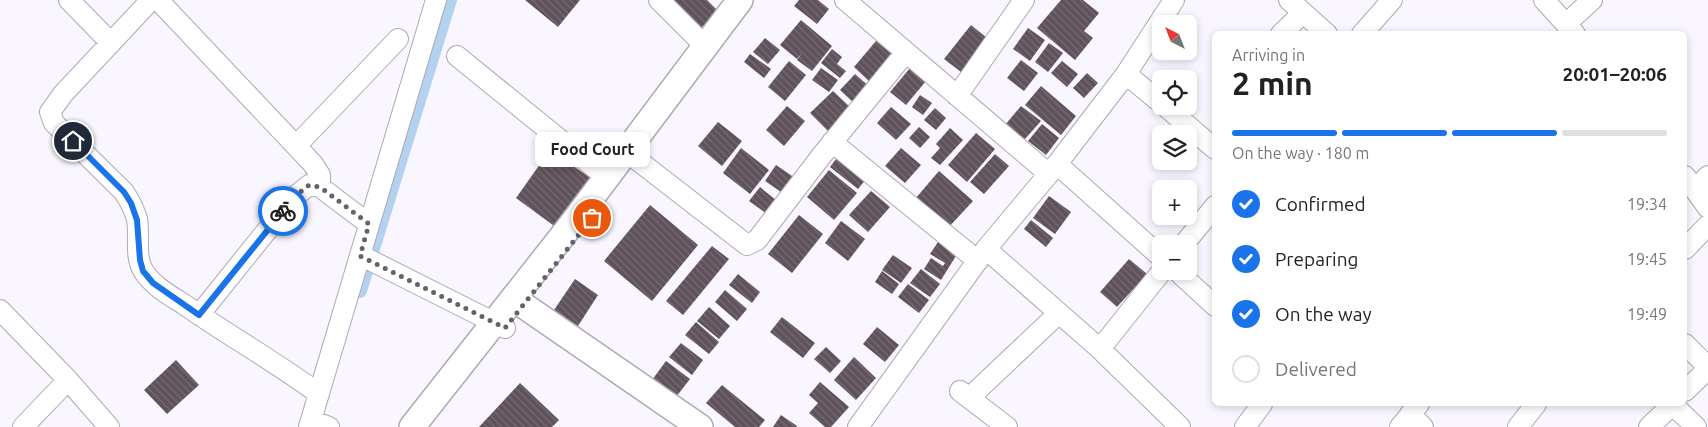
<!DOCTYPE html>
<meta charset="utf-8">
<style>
body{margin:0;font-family:Ubuntu,sans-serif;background:#f2f2f2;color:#222;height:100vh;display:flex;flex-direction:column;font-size:19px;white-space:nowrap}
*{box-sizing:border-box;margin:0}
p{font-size:16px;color:#767676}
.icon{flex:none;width:28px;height:28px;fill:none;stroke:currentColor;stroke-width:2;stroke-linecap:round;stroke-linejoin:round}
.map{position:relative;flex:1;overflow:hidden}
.details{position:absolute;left:1212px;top:31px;width:475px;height:375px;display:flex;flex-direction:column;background:#fff;border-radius:8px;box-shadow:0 2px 8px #0003}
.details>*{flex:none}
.needle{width:32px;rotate:318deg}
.buttons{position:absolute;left:1152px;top:15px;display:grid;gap:10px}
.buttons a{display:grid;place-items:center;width:45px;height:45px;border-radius:8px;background:#fff;box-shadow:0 2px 8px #0003;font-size:25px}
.pin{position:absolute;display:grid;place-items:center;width:42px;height:42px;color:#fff;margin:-21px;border:2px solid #fff;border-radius:50%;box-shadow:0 1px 5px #0007}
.courier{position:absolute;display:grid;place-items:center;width:50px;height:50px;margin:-25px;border:4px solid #1a73e8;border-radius:50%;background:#fff;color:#222;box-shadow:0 1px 6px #0007}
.bubble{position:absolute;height:35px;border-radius:8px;background:#fff;box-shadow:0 2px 8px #0003;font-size:16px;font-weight:600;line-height:35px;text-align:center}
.headline em{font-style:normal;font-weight:600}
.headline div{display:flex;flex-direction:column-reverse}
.headline{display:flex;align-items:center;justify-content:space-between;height:85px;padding:0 20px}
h1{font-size:32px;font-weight:600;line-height:38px}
.bar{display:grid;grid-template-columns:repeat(4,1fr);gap:8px 5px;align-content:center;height:60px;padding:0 20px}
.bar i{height:6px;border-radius:4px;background:#e0e0e0}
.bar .active{background:#1a73e8}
.bar p{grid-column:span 4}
ol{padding:0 20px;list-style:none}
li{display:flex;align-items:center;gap:15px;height:55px}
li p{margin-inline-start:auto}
li .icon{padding:5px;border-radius:50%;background:#1a73e8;color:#fff;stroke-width:4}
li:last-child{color:#767676}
li i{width:28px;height:28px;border:2px solid #e0e0e0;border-radius:50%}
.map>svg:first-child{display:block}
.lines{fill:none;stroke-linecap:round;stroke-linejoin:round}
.canal{stroke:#b3d2ef;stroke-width:14}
.building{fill:url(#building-back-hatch)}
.minor-casing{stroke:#afa8b6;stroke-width:22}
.major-casing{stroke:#afa8b6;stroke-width:28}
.minor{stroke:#fff;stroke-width:20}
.major{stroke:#fff;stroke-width:25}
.done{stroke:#666269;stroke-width:5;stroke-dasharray:0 9}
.route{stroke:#1a73e8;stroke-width:6}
</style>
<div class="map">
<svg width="1708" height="427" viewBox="0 0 1708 427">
<defs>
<pattern id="building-back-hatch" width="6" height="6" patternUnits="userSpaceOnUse" patternTransform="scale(1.25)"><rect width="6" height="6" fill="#60525b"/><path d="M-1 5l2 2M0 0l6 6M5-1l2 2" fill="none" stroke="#766c73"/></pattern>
</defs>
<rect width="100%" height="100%" fill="#faf6ff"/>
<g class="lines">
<!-- canal -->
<path class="canal" d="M360,291L450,0"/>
</g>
<!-- building -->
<path class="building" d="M525,0H580L558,27Z
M674,0H707L718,11L698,31L670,4Z
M799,0H818L829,9L817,24L794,6Z
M1061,0H1083L1099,13L1084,31L1093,38L1075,60L1037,28Z
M801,20L832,46L812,71L797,60L802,53L797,59L780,45Z
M971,25L987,38L961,72L944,59Z
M1028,28L1045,40L1030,61L1013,49Z
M765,38L780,50L768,64L753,52Z
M876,41L894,56L871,83L854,67Z
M1049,43L1063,53L1048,72L1035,62Z
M832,49L842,57L837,64L846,71L840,78L821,63Z
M750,54L771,69L764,78L744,62Z
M1021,60L1038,73L1024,91L1007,78Z
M789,61L806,75L785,101L768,87Z
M1062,61L1078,74L1067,87L1051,73Z
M821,68L838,80L829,92L812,80Z
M910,68L926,81L906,105L890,92Z
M1087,73L1098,83L1084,98L1073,88Z
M855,74L871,88L856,105L840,90Z
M1041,86L1076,116L1061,135L1025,105Z
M833,91L851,108L828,131L810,113Z
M920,95L932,103L923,115L912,107Z
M787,106L805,121L784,146L766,130Z
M1021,106L1041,121L1025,139L1005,125Z
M891,107L911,124L896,140L877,123Z
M935,108L946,118L936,130L924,120Z
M718,122L742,141L722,166L698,146Z
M1042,124L1059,138L1046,155L1028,141Z
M919,127L930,137L920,148L909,138Z
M950,128L963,140L940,165L931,158L940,148L936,144Z
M976,133L995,149L967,182L948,165Z
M741,148L769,170L750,194L723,173Z
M901,148L921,165L905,183L885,166Z
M550,150L592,179L557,228L516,198Z
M995,154L1009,166L984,194L970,182Z
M839,155L867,178L858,189L830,167Z
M776,165L795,178L784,194L765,181Z
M829,170L857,193L834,220L807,197Z
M939,171L973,201L948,228L915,199Z
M760,187L777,201L767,214L749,201Z
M871,191L890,207L868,232L849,215Z
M1049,196L1071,212L1055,234L1033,218Z
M650,205L698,245L652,301L604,261Z
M799,215L823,234L792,273L768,254Z
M1031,220L1053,238L1046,247L1024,229Z
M841,221L865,239L848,261L825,243Z
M940,239L959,251L941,280L924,269L931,258L943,266L945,263L930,254Z
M712,246L729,259L683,315L666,301Z
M893,255L912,268L901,283L882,270Z
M1129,259L1147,274L1117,307L1100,292Z
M921,269L940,284L930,297L910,283Z
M882,271L899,284L892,294L875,282Z
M738,274L760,292L752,303L729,285Z
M575,279L598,295L578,326L554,310Z
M908,284L929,300L919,313L898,297Z
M725,290L747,309L737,321L715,302Z
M709,307L730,326L719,339L697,321Z
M782,317L815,343L803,358L770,332Z
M696,322L719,342L709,354L685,335Z
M877,327L899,345L885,362L863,344Z
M681,343L703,360L692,375L669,357Z
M826,347L841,361L830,373L814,359Z
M854,357L876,378L856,400L834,380Z
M176,360L199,385L167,414L144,390Z
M666,361L690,379L676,397L652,380Z
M820,382L849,407L831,427H825L809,413L818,403L809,395Z
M520,383L559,420L552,427H479Z
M722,385L765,420L759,427H735L706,403Z
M781,415L797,426L796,427H773Z"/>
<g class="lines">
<defs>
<path id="minor" d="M69,0L111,43
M151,0L63,94L50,112L54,123L124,192C130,201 134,209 137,219C140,236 134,257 144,272C154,287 171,296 185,305C229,336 276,362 319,394
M158,0L313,164L320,175V187
M659,0L705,46
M845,0L1049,174
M1289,0L1327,34
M1544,0L1575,34
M1566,24L1592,0
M1281,34L1303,13
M1362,34L1392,0
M457,56L606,177
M1126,74L1161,103
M957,96L1024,0
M1165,106L1215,149
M832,142L978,261
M296,146L398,39
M636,159L747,245L757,240L822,155L906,52
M1057,164L1161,257
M1685,176L1708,208
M1695,190L1708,176
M1184,244L1215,206
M986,249L1100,349L1180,427
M1685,249L1708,225
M360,255L505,328
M1177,271L1215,306
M0,310L68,380L109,427
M199,315L293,198L309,185L320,187L369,224
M1685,344L1708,367
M1100,349L1162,271
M960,391L1007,427
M1685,391L1708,369
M969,398L1059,313
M1672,404L1696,427
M1410,414L1423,427
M311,420L329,427
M23,427L68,380
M309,427L436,0
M858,427L986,249L1057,164L1126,74L1174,0
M1245,427L1262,404
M1400,427L1419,404
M1518,427L1536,404
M1649,427L1673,404"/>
<path id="major" d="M523,305L700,427
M412,427L571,225L740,0"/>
</defs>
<!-- minor casing -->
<use href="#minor" class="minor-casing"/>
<!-- major casing -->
<use href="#major" class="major-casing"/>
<!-- minor -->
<use href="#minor" class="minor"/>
<!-- major -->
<use href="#major" class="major"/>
</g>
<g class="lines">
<!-- done -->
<path class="done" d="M283,211L293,198L309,185L320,187L369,224L360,256L505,328L592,218"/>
<!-- route -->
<path class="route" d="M73,141L124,192L131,203L137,220L140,260L143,271L153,283L199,315L283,211"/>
</g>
</svg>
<div class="buttons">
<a><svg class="needle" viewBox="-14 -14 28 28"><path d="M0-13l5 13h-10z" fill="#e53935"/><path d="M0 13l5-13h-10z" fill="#767676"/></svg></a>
<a><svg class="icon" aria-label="locate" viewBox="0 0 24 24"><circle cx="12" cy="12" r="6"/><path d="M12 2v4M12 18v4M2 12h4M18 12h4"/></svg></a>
<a><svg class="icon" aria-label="layers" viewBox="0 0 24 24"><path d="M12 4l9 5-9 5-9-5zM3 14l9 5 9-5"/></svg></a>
<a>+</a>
<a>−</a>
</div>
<div class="pin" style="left:592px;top:218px;background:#ea580c"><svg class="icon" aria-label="bag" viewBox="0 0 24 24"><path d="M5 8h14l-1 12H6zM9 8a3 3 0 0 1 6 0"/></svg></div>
<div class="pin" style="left:73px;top:141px;background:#1f2937"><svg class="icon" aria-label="home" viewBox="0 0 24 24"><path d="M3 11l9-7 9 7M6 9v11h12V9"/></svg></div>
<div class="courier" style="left:283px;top:211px"><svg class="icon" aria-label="bike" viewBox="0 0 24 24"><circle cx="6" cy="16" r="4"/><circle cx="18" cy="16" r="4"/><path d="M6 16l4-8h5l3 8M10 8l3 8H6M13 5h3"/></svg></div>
<div class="bubble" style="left:535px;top:132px;width:115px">Food Court</div>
<section class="details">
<div class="headline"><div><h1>2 min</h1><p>Arriving in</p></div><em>20:01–20:06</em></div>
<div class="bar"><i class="active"></i><i class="active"></i><i class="active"></i><i></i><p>On the way · 180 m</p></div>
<ol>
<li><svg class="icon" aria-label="check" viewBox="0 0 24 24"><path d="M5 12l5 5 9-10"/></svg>Confirmed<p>19:34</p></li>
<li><svg class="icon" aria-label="check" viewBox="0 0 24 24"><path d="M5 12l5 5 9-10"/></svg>Preparing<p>19:45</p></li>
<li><svg class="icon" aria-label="check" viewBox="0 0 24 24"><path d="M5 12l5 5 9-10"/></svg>On the way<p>19:49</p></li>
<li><i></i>Delivered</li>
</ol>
</section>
</div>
